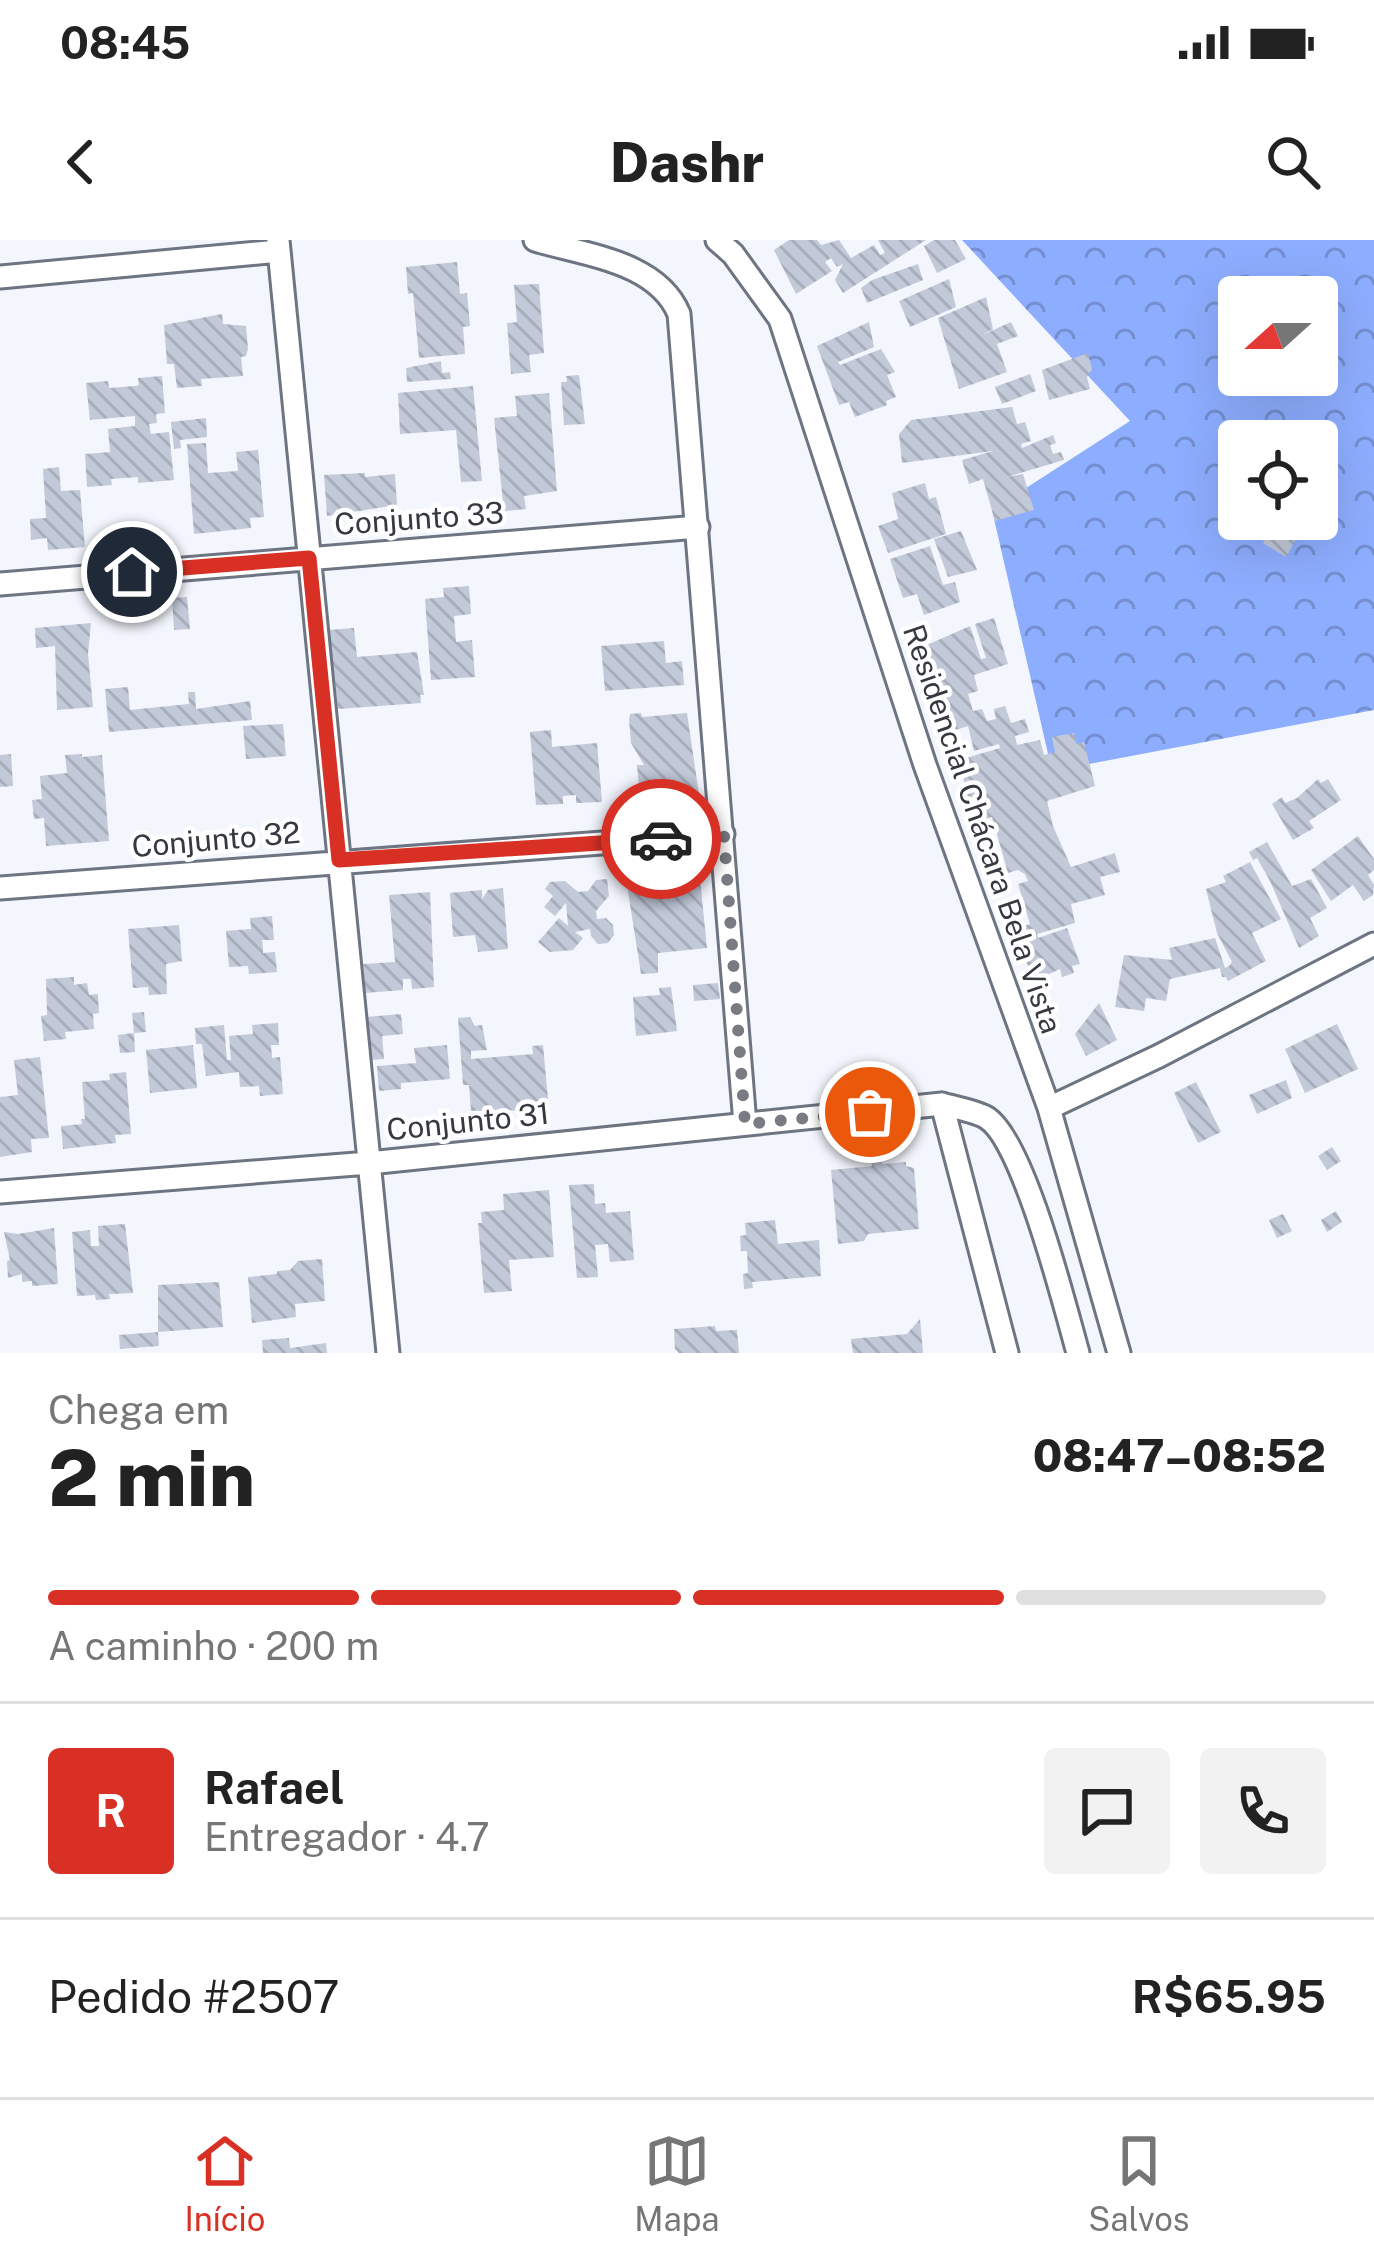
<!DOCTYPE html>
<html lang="pt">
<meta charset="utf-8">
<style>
body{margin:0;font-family:"Public Sans",sans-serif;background:#f2f2f2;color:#222;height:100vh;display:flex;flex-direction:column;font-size:45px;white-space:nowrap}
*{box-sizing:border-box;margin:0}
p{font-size:39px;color:#767676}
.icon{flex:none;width:66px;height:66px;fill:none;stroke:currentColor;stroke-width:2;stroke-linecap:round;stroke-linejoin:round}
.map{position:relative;height:1113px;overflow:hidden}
.sheet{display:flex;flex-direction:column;background:#fff;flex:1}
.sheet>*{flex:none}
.needle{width:78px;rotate:249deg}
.buttons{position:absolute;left:1218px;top:36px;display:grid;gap:24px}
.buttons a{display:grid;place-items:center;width:120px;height:120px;border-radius:12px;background:#fff;box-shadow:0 12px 48px #0002;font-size:60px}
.pin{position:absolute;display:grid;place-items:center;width:102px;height:102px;color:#fff;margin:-51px;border:6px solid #fff;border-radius:50%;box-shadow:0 3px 12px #0007}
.courier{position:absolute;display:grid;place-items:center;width:120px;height:120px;margin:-60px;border:9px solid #d93025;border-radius:50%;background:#fff;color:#222;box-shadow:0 3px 15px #0007}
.overview em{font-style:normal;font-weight:800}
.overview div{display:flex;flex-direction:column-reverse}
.overview{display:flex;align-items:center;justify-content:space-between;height:204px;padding:0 48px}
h1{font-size:78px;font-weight:800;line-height:90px}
.bar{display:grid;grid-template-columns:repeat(4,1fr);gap:18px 12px;align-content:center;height:144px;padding:0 48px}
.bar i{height:15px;border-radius:9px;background:#e0e0e0}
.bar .selected{background:#d93025}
.bar p{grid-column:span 4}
.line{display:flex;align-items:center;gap:30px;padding:0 48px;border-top:3px solid #e0e0e0}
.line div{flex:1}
.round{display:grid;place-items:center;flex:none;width:126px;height:126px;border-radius:12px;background:#f2f2f2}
.status{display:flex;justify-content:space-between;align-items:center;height:84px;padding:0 60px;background:#fff;direction:ltr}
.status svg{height:33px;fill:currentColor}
header{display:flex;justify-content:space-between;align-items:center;height:156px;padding:0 48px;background:#fff;font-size:54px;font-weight:800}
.dock{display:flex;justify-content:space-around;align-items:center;height:168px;border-top:3px solid #e0e0e0;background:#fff;font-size:33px;color:#767676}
.dock a{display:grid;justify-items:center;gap:6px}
.dock .selected{color:#d93025}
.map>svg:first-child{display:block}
.forest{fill:url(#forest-crowns);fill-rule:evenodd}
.building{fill:url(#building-back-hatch)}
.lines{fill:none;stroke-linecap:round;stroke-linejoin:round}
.street-casing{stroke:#6d7482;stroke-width:27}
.street{stroke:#fff;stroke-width:21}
.done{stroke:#787b82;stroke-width:12;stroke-dasharray:0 21.6}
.route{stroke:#d93025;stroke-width:15}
.labels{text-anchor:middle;stroke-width:9;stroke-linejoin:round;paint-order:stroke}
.street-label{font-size:30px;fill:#36393f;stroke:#fff}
</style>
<div class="status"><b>08:45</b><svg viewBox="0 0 49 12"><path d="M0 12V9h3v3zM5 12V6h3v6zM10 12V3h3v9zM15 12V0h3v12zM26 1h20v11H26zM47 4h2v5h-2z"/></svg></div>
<header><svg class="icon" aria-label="back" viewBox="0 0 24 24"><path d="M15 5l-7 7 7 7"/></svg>Dashr<svg class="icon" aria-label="search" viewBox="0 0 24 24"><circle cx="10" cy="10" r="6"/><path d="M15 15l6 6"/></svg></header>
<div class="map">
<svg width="1374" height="1113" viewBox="0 0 1374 1113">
<defs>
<pattern id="forest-crowns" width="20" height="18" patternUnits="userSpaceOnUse" patternTransform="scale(3)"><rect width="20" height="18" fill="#8dadfe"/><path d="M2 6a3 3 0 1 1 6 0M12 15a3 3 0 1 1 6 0" fill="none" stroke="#748ecf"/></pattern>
<pattern id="building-back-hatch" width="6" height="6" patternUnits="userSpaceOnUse" patternTransform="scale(3)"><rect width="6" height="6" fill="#c2c9d9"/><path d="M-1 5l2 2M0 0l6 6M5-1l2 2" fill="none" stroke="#a7adbb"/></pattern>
</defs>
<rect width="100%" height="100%" fill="#f3f6fd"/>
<!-- forest -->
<path class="forest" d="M962,0H1374V470L1052,531L992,270L1130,181ZM1239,57H1317V135H1239ZM1239,201H1317V279H1239Z"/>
<!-- building -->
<path class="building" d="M789,0H817L821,5L839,0L851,18L874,5L880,15L885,13L878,0H926L843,53L835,40L843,24L837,27L831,18L825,22L832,31L796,54L774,10Z
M934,0H955L966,19L937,33L924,6Z
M457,22L460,54L467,53L470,86L463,87L465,114L419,118L413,53L408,54L406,27Z
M918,24L923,40L867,63L861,48L872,40Z
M949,39L956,67L910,87L899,61Z
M539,44L544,113L529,115L531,132L511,134L507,83L517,82L514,45Z
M986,57L993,89L982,95L1011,82L1018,96L997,104L1007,132L959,149L938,78Z
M222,74L223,84L246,86L248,109L246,116L241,117L243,136L201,139L202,146L177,148L174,124H167L164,85Z
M869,82L874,107L838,122L840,125L881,109L895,132L887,135L896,157L886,161L887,165L855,177L849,162L839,165L817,106Z
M1088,113L1092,129L1087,137L1090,149L1049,160L1042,130Z
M441,121L442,133L450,132L451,139L407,142L406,128Z
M1030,134L1036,151L1002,164L995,147Z
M579,135L585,184L564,185L561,142H567L566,136Z
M162,136L165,173L156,174L157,183L149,184L151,194L169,192L174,240L138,243V237L111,239L112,245L87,247L85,214L110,212L108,189L135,186V176L90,180L86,143L108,141L109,148L135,146L139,145L138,138Z
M473,146L482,241L461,242L456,190L400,194L398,153Z
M549,153L557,251L524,256L526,269L504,271L494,178L517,176L515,156Z
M1012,167L1017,184L1025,182L1031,201L1021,204L1022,208L1053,195L1056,203L1050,205L1053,214L1061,212L1064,220L1007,237L1023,234L1034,270L995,281L983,239L969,244L962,220L993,211L902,223L899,194L911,180Z
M206,178L207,197L180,200L181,208L174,209L171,182Z
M206,203L208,233L238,231L236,212L258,210L264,277L250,278L251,288L194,294L187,204Z
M59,227L61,251L80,250L85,307L48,310L47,298L31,300L30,279L46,278L43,229Z
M365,233V237L395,234L397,265L327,276L324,235Z
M925,243L929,259L936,257L946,294L888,313L878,286L898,279L892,253Z
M1276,281L1299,293L1286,317L1263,303Z
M961,291L977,330L948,337L934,299Z
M930,306L943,345L955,342L960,362L924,375L917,354L903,358L890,319Z
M469,346L471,374L454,376L456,402L472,400L475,437L431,440L425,359L444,357L443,348Z
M187,357L190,389L174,390L172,358Z
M994,378L1008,424L974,435L978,451L968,454L973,471L982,469L987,481L996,479L994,469L1005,466L1011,483L1025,479L1029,492L1015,496L1017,505L1040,500L1044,515L1055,512L1052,497L1074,493L1076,504L1084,502L1095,546L1047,561L1053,586L1071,627L1115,613L1120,632L1100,637L1105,655L1071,664L1075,683L1037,694L1038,698L1067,688L1080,724L1072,726L1074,733L1062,737L1060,729L1034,741L1013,690L1030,684L1018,644L1028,641L1025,634L1018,630L1008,633L992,577L974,583L959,520L1000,508L999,504L974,511L968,486L949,492L920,408L970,386L981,419L986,418L975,384Z
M91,383L88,414L93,467L57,470L55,406L36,408L35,388Z
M354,388L357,417L417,412L424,455H420L421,463L338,469L329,390Z
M664,401L666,423L682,421L684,445L605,451L601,406Z
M128,447L130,470L189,464L188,452H195L196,469L250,461L252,480L109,492L105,449Z
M641,473L642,477L687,473L699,554L640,559L637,525H644L631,503L629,480L630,474Z
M283,484L286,516L246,519L243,486Z
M551,490L552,507L597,503L602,562L576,563V555L563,556V564L536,565L530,492Z
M11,514L13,546L0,547V515Z
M82,514V517L102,515L109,601L46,606L44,578L34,579L32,560L42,559L40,536L67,533L65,515Z
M1318,539L1321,543L1328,539L1341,560L1309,581L1314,588L1293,600L1272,564L1282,557L1285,563L1297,558Z
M1358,596L1374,619V630L1368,635L1374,645L1373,655L1364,661L1353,645L1331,661L1311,630Z
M1267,602L1292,646L1311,639L1327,668L1310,678L1319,696L1299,708L1270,641L1257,618L1253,620L1249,612Z
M1250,622L1281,679L1252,693L1266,721L1228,741L1226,737H1222L1220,728L1170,739L1166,761L1146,758L1144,771L1115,767L1124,715L1172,720L1169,708L1215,698L1225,728L1229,726L1232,722L1217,693L1206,649L1226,642L1223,636Z
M672,633V642L700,639L707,708L658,713V733L641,734L627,645L657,643L656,635Z
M607,639L609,656L596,671L597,679L606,678L613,685L614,695L608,703L598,704L591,696L590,689L575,692L583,698L573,710L550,712L538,702L559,678L568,686L566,663L555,676L544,667L553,656L545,649L550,642L565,641L578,652L588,651L596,640Z
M503,648L508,709L478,712L475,695L453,697L450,653L482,650V659L488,650Z
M430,652L434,747L412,749L411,739H403V750L365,753L363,724L395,722L389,655Z
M272,676L274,700H262L263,708V713L275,712L277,732L249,734L248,726L229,727L226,691L251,689L250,678Z
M179,685L182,721L166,724L167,754L149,755L148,747L133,748L128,689Z
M74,737V745L87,743L89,755L98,754L99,773L93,774L94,789L65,792L66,799L44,801L41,776L47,775L46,739Z
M718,743L720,759L694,761L693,745Z
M671,747L677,791L636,796L633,757L660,755L659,748Z
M1099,763L1117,800L1086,816L1075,794Z
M144,772L146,792L134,793L132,773Z
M401,774L403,794L382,796L384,819L369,820L366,777Z
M470,777L475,786L482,785L487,810L471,811V819L533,814L532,806L543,805L549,870L471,871L469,845H463L458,778Z
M278,783L279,805H271L272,818L280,817L283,854L260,856L259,846L240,847L239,832L206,836L202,804H196L195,788L224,785L227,820H231L229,796L253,794L252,785Z
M1337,784L1358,829L1305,853L1285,809Z
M134,793L135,812L120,813L118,795Z
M193,805L197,848L150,853L146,810Z
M447,805L450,839L401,843V849L379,851L377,826L416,823L414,808Z
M40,817L49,898L31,899L32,912L0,917V857L18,855L14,820Z
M126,832L131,894L115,895L116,903L63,909L61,886L82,884L81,879H85L82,842L110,840L109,834Z
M1286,840L1292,858L1257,874L1249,855Z
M1196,842L1221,892L1198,903L1174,853Z
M1332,907L1341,921L1327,930L1318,916Z
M881,909L882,924L906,922V926L914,928L919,989L868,994L864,1001L838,1004L831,930L872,926L871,918L859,911Z
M594,944L595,964L605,963L606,973L630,971L634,1020L610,1022L608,1004L595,1005L598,1037L577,1038L569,945Z
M549,950L554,1017L509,1020L512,1051L484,1053L478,983H482L481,972L504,970L503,954Z
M1336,971L1342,982L1327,992L1321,980Z
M1283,974L1292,991L1277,998L1269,980Z
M775,980L778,1004L819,1000L821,1036L752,1042L753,1048L744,1049L743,1034L748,1033L747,1011H741L740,996L746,995L745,983Z
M125,984L133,1053L109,1054L110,1059L96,1060L95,1055L77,1056L72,992L90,990L91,1006H99L98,986Z
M54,988L58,1044L32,1046V1041L22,1042V1034L8,1038L7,1021L10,1020L4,992L18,994Z
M322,1019L325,1061L295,1064L296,1077L252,1083L248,1037L277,1034V1031L290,1030L298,1021Z
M219,1042L223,1087L158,1092L159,1106L120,1109L119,1095L158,1092V1045Z
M920,1079L923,1113H853L851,1099L907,1094Z
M715,1086L716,1091L737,1090L739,1113H679L675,1109L674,1089Z
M289,1098L290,1108L326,1103L327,1113H263L262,1100Z"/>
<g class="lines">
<defs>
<path id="street" d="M278,0L388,1113
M535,0C584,15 657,21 679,74L745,884
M717,0L733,14L780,79L925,525L1049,868L1119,1113
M0,37L279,11
M0,344L698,287
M0,648L723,594
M942,864L1007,1113
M1049,868L1159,816L1374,704
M0,952L369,923L942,864C955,868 976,871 987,878C1024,902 1065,1067 1078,1113"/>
</defs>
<!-- street casing -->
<use href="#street" class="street-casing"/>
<!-- street -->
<use href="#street" class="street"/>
</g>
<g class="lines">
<!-- done -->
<path class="done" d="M661,599L724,595L745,884L870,872"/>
<!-- route -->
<path class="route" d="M132,332L309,318L339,620L661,599"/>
</g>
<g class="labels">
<!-- street labels -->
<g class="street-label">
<text transform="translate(419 279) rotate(-4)" y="10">Conjunto 33</text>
<text transform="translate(982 589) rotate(71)" y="10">Residencial Chácara Bela Vista</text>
<text transform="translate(216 600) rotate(-5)" y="10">Conjunto 32</text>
<text transform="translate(468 882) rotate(-6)" y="10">Conjunto 31</text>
</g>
</g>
</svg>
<div class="buttons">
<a><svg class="needle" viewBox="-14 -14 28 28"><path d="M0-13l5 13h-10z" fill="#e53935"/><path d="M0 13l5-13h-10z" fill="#767676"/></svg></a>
<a><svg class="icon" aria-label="locate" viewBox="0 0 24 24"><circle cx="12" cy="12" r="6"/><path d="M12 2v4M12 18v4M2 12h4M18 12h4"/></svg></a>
</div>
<div class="pin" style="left:870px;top:872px;background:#ea580c"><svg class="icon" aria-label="bag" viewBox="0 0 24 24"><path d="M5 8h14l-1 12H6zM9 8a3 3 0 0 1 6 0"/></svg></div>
<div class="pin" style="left:132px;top:332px;background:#1f2937"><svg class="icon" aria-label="home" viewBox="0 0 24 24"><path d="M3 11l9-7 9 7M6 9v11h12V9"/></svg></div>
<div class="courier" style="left:661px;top:599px"><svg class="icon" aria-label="car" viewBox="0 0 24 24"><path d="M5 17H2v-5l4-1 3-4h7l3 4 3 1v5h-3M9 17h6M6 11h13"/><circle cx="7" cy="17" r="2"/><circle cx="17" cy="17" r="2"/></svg></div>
</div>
<section class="sheet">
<div class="overview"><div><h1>2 min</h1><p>Chega em</p></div><em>08:47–08:52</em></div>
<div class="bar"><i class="selected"></i><i class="selected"></i><i class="selected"></i><i></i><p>A caminho · 200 m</p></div>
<div class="line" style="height:216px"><b class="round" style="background:#d93025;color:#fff">R</b><div><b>Rafael</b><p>Entregador · 4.7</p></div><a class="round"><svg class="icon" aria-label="chat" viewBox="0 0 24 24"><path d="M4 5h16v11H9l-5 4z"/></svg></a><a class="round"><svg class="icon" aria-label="phone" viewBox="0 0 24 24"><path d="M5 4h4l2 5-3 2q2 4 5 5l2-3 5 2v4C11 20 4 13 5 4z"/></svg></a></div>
<div class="line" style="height:156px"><div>Pedido #2507</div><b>R$65.95</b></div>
</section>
<nav class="dock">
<a class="selected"><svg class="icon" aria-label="home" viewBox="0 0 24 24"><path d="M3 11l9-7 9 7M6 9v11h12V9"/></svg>Início</a>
<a><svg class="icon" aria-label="map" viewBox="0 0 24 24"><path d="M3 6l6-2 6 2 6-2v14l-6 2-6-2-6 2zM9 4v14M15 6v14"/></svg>Mapa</a>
<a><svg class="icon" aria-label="saved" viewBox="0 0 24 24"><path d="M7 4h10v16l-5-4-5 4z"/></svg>Salvos</a>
</nav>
